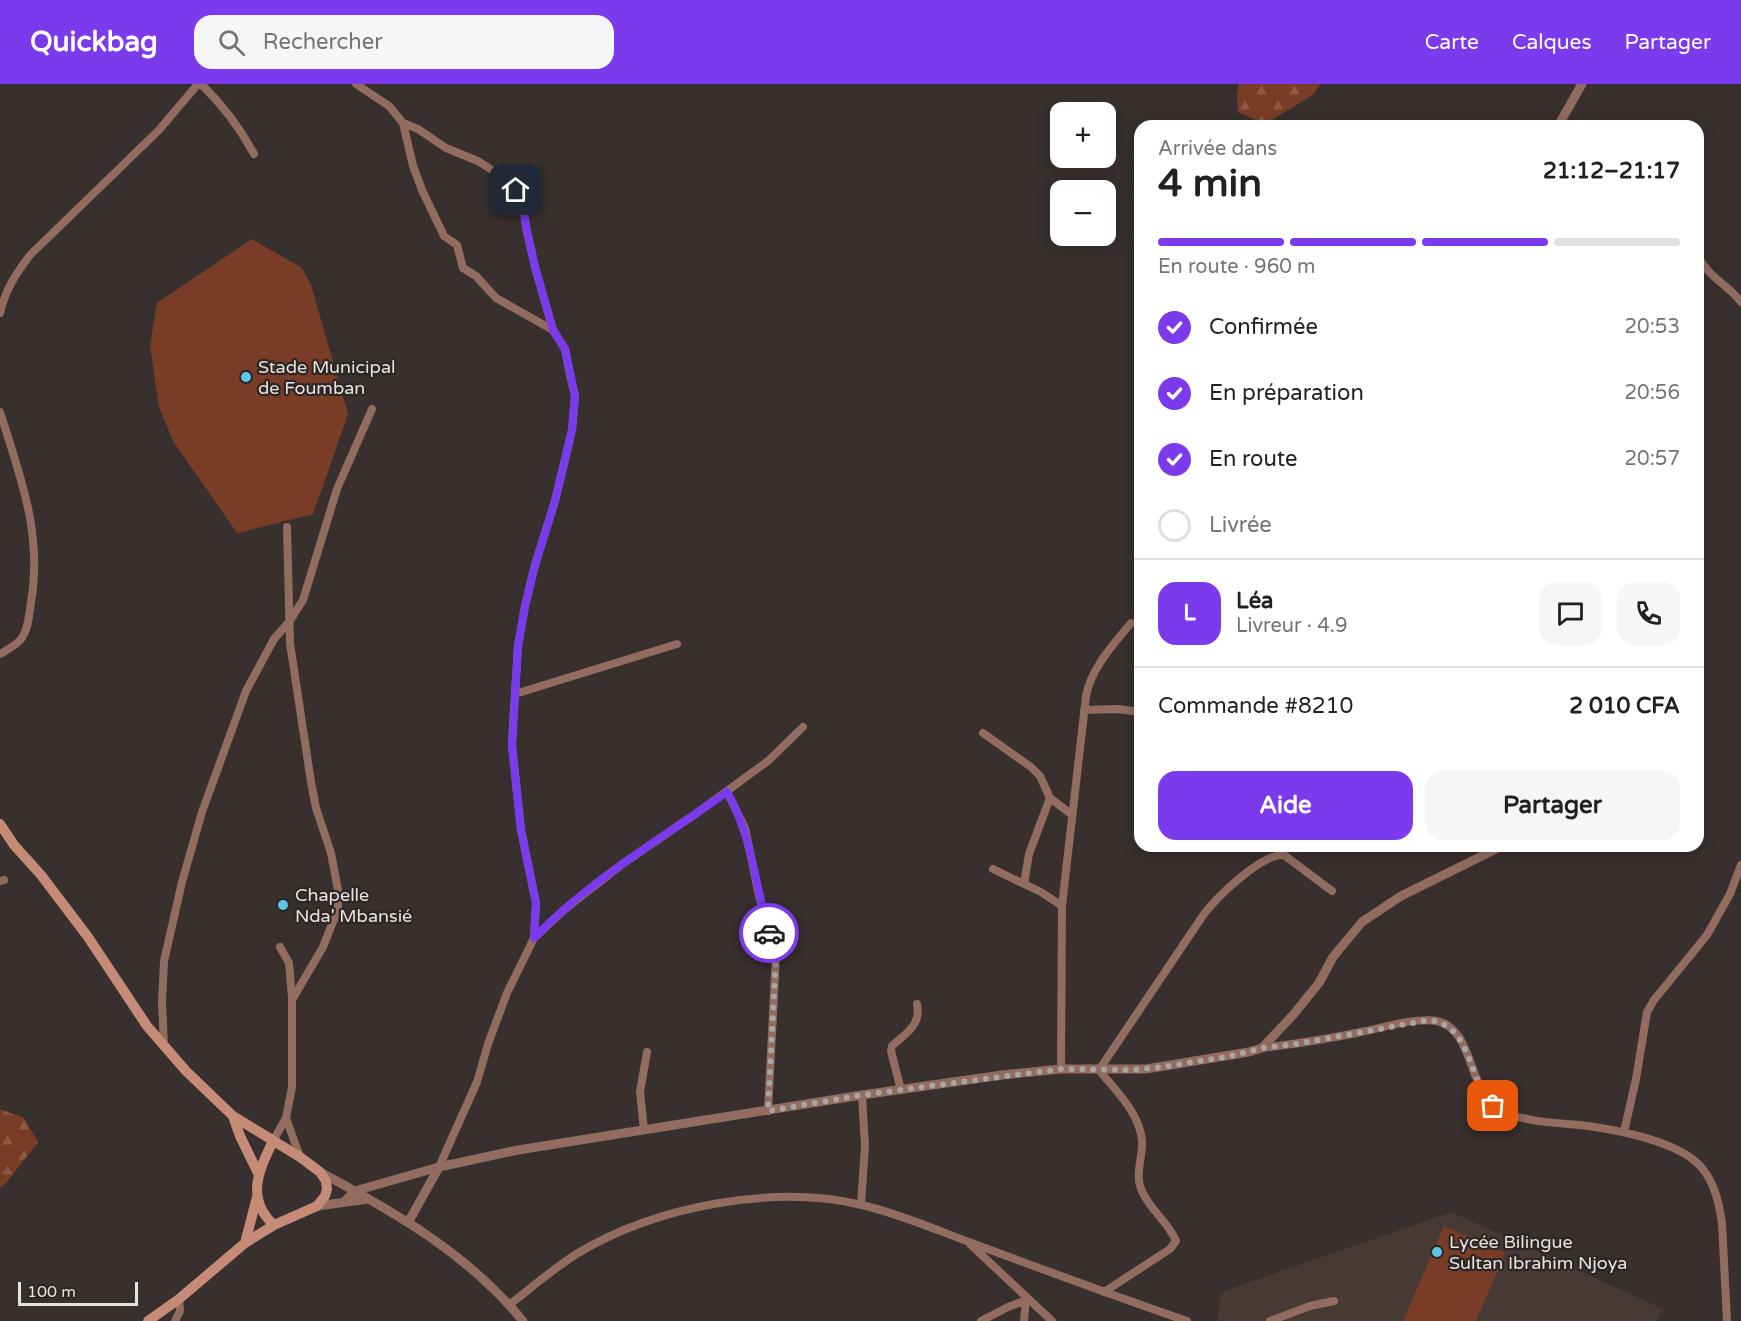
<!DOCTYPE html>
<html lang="fr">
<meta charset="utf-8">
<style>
body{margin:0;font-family:"Varela Round",sans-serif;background:#f6f6f6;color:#202124;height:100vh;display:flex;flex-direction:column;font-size:22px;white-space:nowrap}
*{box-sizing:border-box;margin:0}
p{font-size:20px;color:#757577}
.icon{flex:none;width:33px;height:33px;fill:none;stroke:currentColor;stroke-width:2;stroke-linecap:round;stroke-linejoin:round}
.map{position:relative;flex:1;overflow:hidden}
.details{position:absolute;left:1134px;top:36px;width:570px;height:732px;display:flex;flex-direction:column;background:#fff;border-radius:18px;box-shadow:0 3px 15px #0003}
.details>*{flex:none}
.controls{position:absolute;left:1050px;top:18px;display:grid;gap:12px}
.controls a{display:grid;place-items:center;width:66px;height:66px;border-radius:12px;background:#fff;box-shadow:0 3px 15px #0003;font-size:30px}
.scale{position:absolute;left:18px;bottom:15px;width:120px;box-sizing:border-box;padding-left:6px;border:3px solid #e7e2e0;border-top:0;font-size:16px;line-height:21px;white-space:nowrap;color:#e7e2e0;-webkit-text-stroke:4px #2e2624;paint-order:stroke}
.pin{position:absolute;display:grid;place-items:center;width:51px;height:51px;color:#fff;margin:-26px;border-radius:12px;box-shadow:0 3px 9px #0006}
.courier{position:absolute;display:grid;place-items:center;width:60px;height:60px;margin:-30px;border:4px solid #7c3aed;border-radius:50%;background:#fff;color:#222;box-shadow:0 2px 8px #0007}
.summary em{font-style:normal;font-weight:800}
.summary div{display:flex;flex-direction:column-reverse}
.summary{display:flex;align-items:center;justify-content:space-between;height:102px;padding:0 24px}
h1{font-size:39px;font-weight:800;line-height:45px}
.bar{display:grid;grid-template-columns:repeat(4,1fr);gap:9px 6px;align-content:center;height:72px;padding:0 24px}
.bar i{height:8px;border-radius:4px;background:#e0e0e0}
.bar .on{background:#7c3aed}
.bar p{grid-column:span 4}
.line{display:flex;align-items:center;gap:15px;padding:0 24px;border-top:2px solid #e0e0e0}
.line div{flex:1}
.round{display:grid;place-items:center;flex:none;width:63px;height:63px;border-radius:18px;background:#f6f6f6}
ol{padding:0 24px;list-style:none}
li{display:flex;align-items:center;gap:18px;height:66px}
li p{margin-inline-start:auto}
li .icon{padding:6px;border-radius:50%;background:#7c3aed;color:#fff;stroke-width:4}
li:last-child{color:#757577}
li i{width:33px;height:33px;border:3px solid #e0e0e0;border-radius:50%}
.cta{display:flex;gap:12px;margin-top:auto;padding:12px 24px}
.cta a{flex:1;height:69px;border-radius:18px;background:#7c3aed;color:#fff;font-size:24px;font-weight:800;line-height:69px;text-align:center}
.cta a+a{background:#f6f6f6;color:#202124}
header{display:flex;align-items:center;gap:36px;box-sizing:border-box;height:84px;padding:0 30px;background:#7c3aed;color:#fff}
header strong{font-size:28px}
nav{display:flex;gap:33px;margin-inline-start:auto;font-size:21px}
.search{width:420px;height:54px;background:#f6f6f6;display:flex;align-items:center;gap:15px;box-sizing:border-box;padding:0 21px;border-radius:18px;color:#757577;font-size:22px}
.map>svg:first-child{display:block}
.built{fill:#473934}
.grass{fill:#793d27}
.forest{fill:url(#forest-firs)}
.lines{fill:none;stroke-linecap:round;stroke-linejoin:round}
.minor{stroke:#916c5f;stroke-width:8}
.tertiary{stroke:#916c5f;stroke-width:9}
.secondary{stroke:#c68b77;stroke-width:10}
.done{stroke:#aaa4a2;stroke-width:6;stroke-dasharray:0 10.8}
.route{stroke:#7c3aed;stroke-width:8}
.poi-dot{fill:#5cc7e7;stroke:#2e2624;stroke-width:2}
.labels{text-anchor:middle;stroke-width:4.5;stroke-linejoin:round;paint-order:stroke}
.poi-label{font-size:18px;fill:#e7e2e0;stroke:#2e2624;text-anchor:start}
</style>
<header>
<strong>Quickbag</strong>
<div class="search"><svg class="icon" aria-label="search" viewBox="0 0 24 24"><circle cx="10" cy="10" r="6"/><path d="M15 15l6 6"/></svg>Rechercher</div>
<nav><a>Carte</a><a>Calques</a><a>Partager</a></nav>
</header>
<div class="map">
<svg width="1741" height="1237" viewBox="0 0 1741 1237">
<defs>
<pattern id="forest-firs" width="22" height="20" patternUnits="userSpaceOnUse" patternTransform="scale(1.5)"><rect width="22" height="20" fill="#793d27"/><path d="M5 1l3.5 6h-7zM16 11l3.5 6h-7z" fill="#8c5946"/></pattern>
</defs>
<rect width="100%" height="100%" fill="#38302e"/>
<!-- built -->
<path class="built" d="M1451,1128L1663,1225L1656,1237H1217L1221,1208Z"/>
<!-- grass -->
<path class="grass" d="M252,155L302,184L311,201L348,330L313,430L237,449L173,357L159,323L150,262L157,219Z
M1444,1142L1505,1169L1476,1237H1403Z"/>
<!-- forest -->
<path class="forest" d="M1239,0H1320L1314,10L1265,40L1238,28L1237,12Z
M0,1025L24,1034L38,1058L6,1099L0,1104Z"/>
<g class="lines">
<!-- minor -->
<path class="minor" d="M201,0C223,21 240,44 254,70
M356,0L389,22L403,39L418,45L446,64L478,77L506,95L516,107L523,121L526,143L535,183L553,246L565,265L569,286L575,312L572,346L555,417L535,481L525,522L518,562L513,640L512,661L521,746L536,819L534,854
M403,39L413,82L422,106L444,152L457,161L463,184L476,192L496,214L553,246
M1698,172C1708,193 1727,200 1741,218
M0,229C5,206 16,190 30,171L159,46L198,0
M0,328C20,392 43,450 31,518C29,530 29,543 22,554C17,561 8,565 0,570
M515,610L677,560
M1084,626L1118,625L1140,628
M983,649L1031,683L1040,692L1050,714L1071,730
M727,708L745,744L759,812L776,871L768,1027
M1050,714L1029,770L1024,800L1041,808L1062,822
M993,785L1024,800
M0,797L4,796
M280,863L289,879L292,914
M164,962L162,918L164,877L182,798L202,728L246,607L274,555L289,538L303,516L337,405L372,325
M1262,964C1295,960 1328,955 1361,948C1382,944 1415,933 1437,937C1478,947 1464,1013 1508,1030C1531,1038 1556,1039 1580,1041C1614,1045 1680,1057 1702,1084C1715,1100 1719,1119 1722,1139L1727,1237
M1061,985L1062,822L1086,612C1091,584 1114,560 1131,539
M901,1006L891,967L892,962C907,948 921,942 917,920
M286,1034L300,1073
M644,1046L640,1008L647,968
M1624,1048L1636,995L1647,928L1654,916L1707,851L1730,810L1741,781
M273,1057L286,1034L292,1003V916L323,863L338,825V806L331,769L316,724L311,698L290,559L287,443
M439,1083L477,998L488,960L507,909L534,854L565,825L621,781L694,731L768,677L803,643
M861,1120L865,1062L862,1011
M970,1160L1052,1237
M1104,1208L1170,1165L1176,1157C1169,1139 1150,1126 1142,1107C1134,1091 1143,1074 1142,1057C1140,1029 1115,1006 1099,986L1204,830C1217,813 1262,769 1284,771L1332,807
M509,1221C532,1203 554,1184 578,1169C657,1122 773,1100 862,1121C900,1130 934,1145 969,1158C1042,1185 1114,1212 1187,1237
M175,1237L180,1227L179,1215
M981,1237L1008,1223L1024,1217
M1024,1237L1026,1215
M1270,1237L1310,1222L1334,1217"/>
<!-- tertiary -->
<path class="tertiary" d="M1558,42L1582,0
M320,1088C396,1129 467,1169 523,1237
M344,1118L355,1107L439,1083L518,1066L862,1011L1002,991L1061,985H1146L1249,968L1262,964L1293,931L1319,899L1333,873L1362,838L1401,812L1502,762
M317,1122L369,1115
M409,1137L439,1083"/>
<!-- secondary -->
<path class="secondary" d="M0,740L14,761L41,791L88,853L147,942L186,987L233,1032L300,1073L320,1088L326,1097L327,1105L325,1112L317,1122L274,1141L245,1159L179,1215L148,1237
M233,1032L240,1052L258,1089
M273,1057C259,1086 245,1115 274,1141
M245,1159L257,1113"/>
</g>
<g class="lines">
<!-- done -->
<path class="done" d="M769,849L776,870L768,1027L862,1011L1061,985L1133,986L1162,983L1231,972L1262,964L1296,960L1429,936C1473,942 1467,995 1493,1022"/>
<!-- route -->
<path class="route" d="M516,106L523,121L526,143L535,183L553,246L565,265L575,312L572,346L555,417L535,481L525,522L518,562L512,662L521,746L536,819L534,854C590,796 662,754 727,708C752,751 755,801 769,849"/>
</g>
<!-- markers -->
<g class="poi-dot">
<circle cx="246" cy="293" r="6"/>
<circle cx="283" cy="821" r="6"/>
<circle cx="1437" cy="1168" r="6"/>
</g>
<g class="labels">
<!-- poi labels -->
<g class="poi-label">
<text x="258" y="289">Stade Municipal<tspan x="258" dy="21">de Foumban</tspan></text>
<text x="295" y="817">Chapelle<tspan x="295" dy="21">Nda' Mbansié</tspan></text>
<text x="1449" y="1164">Lycée Bilingue<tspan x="1449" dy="21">Sultan Ibrahim Njoya</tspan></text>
</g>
</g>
</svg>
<div class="controls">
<a>+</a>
<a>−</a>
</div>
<div class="scale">100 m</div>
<div class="pin" style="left:1493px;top:1022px;background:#ea580c"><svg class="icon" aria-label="bag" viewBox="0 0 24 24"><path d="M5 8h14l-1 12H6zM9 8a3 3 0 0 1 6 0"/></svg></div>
<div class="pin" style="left:516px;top:106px;background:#1f2937"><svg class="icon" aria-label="home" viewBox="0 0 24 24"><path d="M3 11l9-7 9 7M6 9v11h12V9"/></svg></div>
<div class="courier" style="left:769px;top:849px"><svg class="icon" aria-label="car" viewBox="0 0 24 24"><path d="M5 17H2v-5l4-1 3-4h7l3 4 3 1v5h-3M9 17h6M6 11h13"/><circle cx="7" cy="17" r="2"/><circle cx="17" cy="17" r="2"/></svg></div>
<section class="details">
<div class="summary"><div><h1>4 min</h1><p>Arrivée dans</p></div><em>21:12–21:17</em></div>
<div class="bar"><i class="on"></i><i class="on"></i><i class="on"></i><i></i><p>En route · 960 m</p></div>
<ol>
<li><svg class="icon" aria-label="check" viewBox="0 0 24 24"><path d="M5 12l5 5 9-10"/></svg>Confirmée<p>20:53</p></li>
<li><svg class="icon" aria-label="check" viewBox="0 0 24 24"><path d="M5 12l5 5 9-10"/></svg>En préparation<p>20:56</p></li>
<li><svg class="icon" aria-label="check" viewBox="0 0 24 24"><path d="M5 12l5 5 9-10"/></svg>En route<p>20:57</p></li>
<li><i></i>Livrée</li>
</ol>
<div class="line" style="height:108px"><b class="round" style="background:#7c3aed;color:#fff">L</b><div><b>Léa</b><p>Livreur · 4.9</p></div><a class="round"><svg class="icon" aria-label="chat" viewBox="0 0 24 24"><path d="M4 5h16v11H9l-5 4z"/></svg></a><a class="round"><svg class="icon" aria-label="phone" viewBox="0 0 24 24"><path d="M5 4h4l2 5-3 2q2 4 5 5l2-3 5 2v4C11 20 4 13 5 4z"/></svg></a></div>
<div class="line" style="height:78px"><div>Commande #8210</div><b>2 010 CFA</b></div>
<div class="cta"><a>Aide</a><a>Partager</a></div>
</section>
</div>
